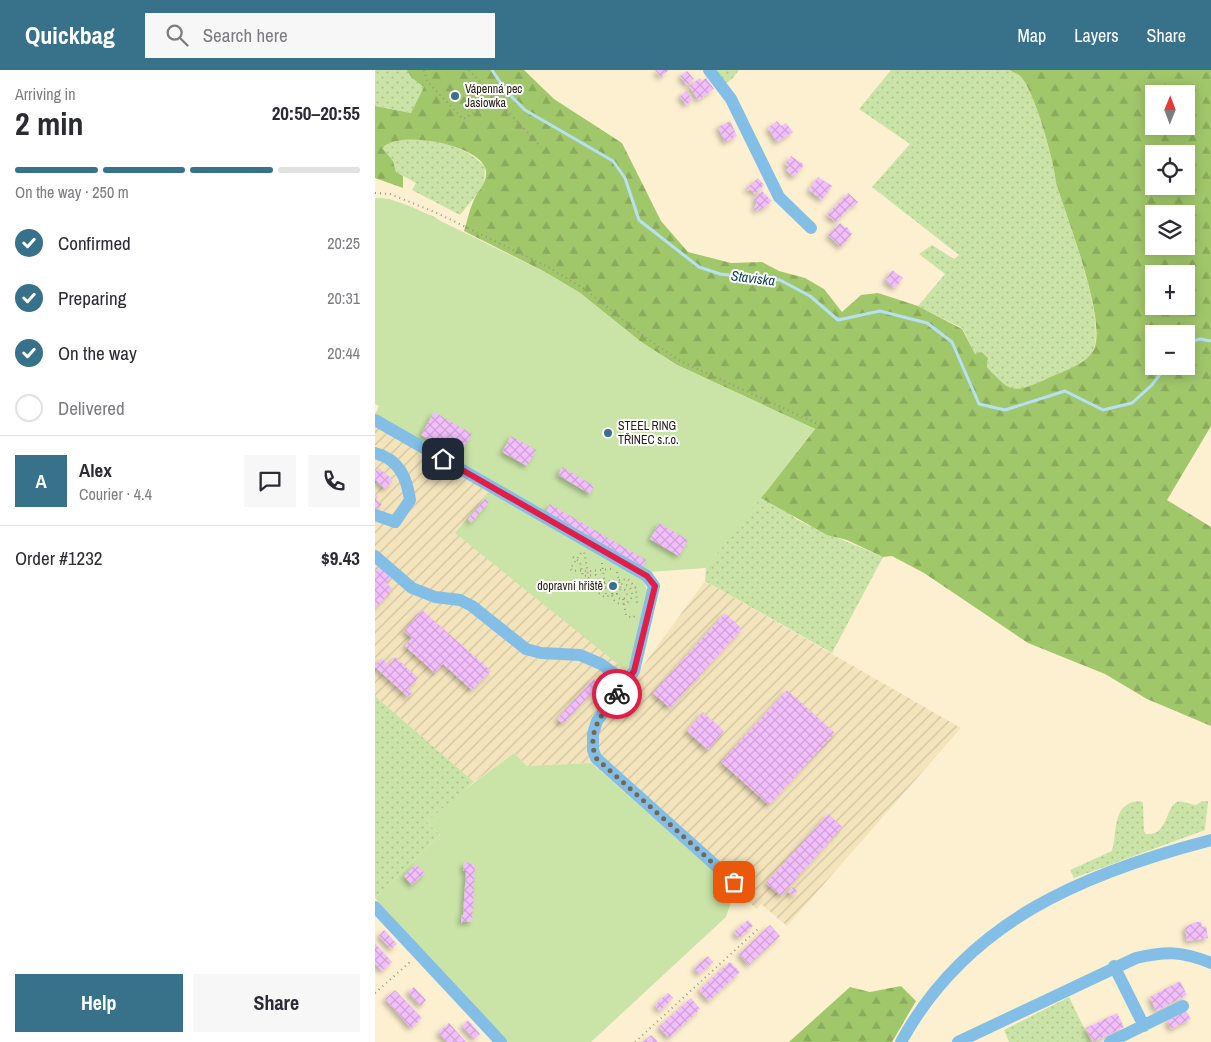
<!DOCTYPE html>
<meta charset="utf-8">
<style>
body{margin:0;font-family:"Archivo Narrow",sans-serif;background:#f7f7f7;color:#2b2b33;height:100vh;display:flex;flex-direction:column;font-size:19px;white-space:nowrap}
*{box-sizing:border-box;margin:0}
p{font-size:16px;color:#7c7c81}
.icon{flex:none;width:28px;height:28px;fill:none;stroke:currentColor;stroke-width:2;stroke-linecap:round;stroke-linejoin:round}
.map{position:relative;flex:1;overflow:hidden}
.drawer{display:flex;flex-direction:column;background:#fff;width:375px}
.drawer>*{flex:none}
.needle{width:32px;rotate:1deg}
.controls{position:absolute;left:770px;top:15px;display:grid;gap:10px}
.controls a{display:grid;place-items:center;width:50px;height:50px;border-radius:0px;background:#fff;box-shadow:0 2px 12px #0003;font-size:25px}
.pin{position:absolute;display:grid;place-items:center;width:42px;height:42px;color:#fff;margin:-21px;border-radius:10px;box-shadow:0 2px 8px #0006}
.courier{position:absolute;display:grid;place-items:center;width:50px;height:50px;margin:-25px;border:4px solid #e11d48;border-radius:50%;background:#fff;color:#222;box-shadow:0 1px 6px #0007}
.overview em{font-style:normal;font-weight:700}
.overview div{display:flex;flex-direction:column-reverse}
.overview{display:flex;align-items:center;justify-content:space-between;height:85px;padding:0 15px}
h1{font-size:32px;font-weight:700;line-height:38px}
.bar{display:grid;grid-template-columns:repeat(4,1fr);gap:8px 5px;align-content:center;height:60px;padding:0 15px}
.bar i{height:6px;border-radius:4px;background:#e1e1e2}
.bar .on{background:#38718a}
.bar p{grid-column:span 4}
.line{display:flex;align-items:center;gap:12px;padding:0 15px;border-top:1px solid #e1e1e2}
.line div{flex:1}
.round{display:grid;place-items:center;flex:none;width:52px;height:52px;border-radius:0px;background:#f7f7f7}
ol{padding:0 15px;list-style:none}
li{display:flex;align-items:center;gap:15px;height:55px}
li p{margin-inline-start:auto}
li .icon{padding:5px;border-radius:50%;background:#38718a;color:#fff;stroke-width:4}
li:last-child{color:#7c7c81}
li i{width:28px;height:28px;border:2px solid #e1e1e2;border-radius:50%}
.cta{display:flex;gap:10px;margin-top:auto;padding:10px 15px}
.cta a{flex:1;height:58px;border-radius:0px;background:#38718a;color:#fff;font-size:20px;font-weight:700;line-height:58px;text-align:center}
.cta a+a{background:#f7f7f7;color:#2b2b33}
header{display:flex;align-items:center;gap:30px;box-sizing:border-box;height:70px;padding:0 25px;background:#38718a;color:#fff}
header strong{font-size:24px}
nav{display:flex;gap:28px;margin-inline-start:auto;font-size:18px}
.search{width:350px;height:45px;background:#f7f7f7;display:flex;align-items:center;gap:12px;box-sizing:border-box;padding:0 18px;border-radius:0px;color:#7c7c81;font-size:19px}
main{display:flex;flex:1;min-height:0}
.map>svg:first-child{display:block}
.industrial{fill:url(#industrial-furrows)}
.grass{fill:url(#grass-dots)}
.forest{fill:url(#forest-firs);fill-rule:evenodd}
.garden{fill:#cae4a7}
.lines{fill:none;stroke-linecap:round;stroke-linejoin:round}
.stream{stroke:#b7e0f4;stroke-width:3}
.building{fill:url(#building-cross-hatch);filter:url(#shadow)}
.path{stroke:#9e957e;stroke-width:2;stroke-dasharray:1 4;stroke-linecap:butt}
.minor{stroke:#83bee6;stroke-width:12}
.done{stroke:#716956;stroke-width:5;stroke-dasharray:0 9}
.route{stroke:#e11d48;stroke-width:6}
.poi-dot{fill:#38718a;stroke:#fefefe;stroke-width:2}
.labels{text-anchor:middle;stroke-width:4;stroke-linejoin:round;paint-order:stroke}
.poi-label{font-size:12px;fill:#252015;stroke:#fefefe;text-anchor:start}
.water-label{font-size:14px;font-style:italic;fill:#093e52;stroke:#fefefe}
</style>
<header>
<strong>Quickbag</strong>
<div class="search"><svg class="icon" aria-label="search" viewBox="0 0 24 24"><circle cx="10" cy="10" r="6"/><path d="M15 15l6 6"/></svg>Search here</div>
<nav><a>Map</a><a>Layers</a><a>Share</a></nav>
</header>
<main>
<section class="drawer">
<div class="overview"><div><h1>2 min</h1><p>Arriving in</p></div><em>20:50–20:55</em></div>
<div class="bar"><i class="on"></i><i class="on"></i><i class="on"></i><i></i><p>On the way · 250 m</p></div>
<ol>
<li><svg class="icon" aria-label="check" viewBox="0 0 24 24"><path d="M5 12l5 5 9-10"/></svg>Confirmed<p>20:25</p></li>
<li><svg class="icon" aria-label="check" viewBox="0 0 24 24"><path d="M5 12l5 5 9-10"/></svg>Preparing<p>20:31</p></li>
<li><svg class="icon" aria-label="check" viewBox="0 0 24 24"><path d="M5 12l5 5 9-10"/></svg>On the way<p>20:44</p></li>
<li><i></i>Delivered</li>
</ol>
<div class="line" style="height:90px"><b class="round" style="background:#38718a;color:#fff">A</b><div><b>Alex</b><p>Courier · 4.4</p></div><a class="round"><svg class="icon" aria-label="chat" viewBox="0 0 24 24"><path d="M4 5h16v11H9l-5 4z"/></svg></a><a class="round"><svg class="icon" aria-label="phone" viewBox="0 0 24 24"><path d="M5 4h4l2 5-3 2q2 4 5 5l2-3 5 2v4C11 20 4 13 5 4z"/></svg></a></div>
<div class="line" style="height:65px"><div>Order #1232</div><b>$9.43</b></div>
<div class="cta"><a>Help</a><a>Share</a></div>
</section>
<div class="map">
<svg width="836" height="972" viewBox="0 0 836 972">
<defs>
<pattern id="industrial-furrows" width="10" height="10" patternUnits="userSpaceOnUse" patternTransform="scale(1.25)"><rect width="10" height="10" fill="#f3e4bc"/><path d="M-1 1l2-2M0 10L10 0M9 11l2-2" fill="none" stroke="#d0c3a1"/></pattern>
<pattern id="grass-dots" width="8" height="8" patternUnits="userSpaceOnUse" patternTransform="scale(1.25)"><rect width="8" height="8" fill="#cae4a7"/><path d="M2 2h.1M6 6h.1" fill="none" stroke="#adc38f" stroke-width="1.8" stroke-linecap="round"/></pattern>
<pattern id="forest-firs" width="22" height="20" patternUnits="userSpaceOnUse" patternTransform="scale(1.25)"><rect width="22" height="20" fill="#a1c76b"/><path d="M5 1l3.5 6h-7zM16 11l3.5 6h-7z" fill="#8aab5c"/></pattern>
<pattern id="building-cross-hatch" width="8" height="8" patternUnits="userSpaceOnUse" patternTransform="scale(1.25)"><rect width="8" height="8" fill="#f2befc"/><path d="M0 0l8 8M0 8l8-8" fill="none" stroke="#cfa3d7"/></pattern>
<filter id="shadow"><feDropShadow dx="-3" dy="3" stdDeviation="2.5" flood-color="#0004"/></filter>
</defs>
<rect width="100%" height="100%" fill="#fdf0d0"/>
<!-- industrial -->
<path class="industrial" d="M0,346L119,414L251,600L253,597L262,604L330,511L586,658L412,856L386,834L382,839L216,693L152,696L139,683L99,712L0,626Z"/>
<!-- grass -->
<path class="grass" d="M0,0H32L49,17L41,37L36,43L0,36Z
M341,0H364L357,9L351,13Z
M516,0H634C637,2 642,3 645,6C659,18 680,94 681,113C691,145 734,255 717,282C708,297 684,302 669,310C636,326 635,322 612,297L613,288L600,284L587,258L543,236L570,204L544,184L557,175L579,189L584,185L497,117L535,74L484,39Z
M39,68C64,71 93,77 110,97L109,116L85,145L37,120L41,113L21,102L18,91L6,78L12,72Z
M0,128L14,129L60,147L421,449C450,464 479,474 508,487L457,583L330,511L331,498L356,465Z
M0,626L99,712L52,752L65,765L0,828Z
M765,731L768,733L769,761L771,764C793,766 790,738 802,732C807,730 816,735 821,735L827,731H833L830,760L699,808L695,800L737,781C743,760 736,733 765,731Z
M694,927L716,972H634L629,960Z"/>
<!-- forest -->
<path class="forest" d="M32,0H149L179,29L247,73L286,151L313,182L356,193L387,192L404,201L430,208L449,219L467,242L486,225L503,223L543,236L587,259L600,284L606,282L613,288L612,297C634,321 637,325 669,310C684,302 708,297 718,281C734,255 691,145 681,113C680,94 659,18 645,6C642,3 637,2 634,0H836V356L792,430L836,457V656L772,629L730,604L653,573L549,503L517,486L508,487L472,470L452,465L386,428L440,359L302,295L266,272L205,223L170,202L89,161C92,152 94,141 98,132C102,121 112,115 111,101C109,76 25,58 7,78L18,91L21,102L28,106V118L0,108V36L36,43L49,17L37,8ZM779,24H811V56H779ZM779,84H811V116H779ZM779,144H811V176H779ZM779,204H811V236H779ZM779,264H811V296H779Z
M526,916L541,931L517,972H414L475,917L495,922Z"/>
<!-- garden -->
<path class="garden" d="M0,128L14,129L35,136L170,202L205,223L266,272L302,295L440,359L331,498L273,502L269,512L273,522L256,594L250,600L80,463L115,421L0,344L4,336L0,334Z
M139,683L152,696L216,693L356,816L357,829L351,847L216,972H132L0,828L65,765L52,752L84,724Z"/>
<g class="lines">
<!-- stream -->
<path class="stream" d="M117,0L131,21L150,40L238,91L250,108L264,150L324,197L345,204L405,210L435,226L463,250L505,241L552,253L577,272L604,334L630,340L690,321L728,340L757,333L777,315L791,296
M811,273L825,269L836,271"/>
</g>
<!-- building -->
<path class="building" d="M280,0H294L286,7Z
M312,1L319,9L312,15L305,6Z
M325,8L327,11L331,8L339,19L323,30L314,16Z
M311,21L318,30L311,35L305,26Z
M355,51L362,66L350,72L343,57Z
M402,51L406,56L411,53L418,62L402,72L393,58Z
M416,86L429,95L419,107L411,100L414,97L410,94Z
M443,107L457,116L447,130L434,120Z
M383,108L389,115L380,124L375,119L373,121L371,119Z
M387,121L397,131L388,139L386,137L382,141L379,138L382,132L379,129Z
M473,123L483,132L480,136L478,134L461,152L452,145Z
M465,153L471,158L472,157L477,164L466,177L453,165Z
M517,200L528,208L520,218L510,211Z
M59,342L97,364L84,386L46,365Z
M136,366L161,380L152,396L127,382Z
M187,397L219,416L215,424L183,405Z
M4,398L18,410L10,419L0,410V402Z
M0,424L3,426L1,429L7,434L2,439L0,437Z
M110,429L114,432L96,453L93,449Z
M175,434L271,490L267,498L171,442Z
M284,453L313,470L304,486L275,469Z
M5,497L16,508L11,513L18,519L0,539V503Z
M47,540L116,601L97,620L68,594L60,603L30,576L37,568L29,561Z
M350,543L367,559L295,638L278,623Z
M20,587L43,608L33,619L37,623L33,627L0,597L6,588L14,595Z
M218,609L224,615L188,654L182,649Z
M412,620L460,663L394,735L346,692Z
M328,642L349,661L333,680L312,661Z
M453,744L467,757L406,826L391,813Z
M89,792L100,795L97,852H88L86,854V846L88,845L91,801H88Z
M41,794L50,803L37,815L29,806Z
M418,817L422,821L418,826L413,822Z
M373,850L378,856L364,868L359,862Z
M821,852H826L827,857L831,856L833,868L812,871L810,857Z
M395,855L405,866L374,895L364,884Z
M9,860L22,874L16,879L4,866Z
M0,873L17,892L7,901L0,894Z
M333,886L338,892L324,904L319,898Z
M355,892L365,902L334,931L324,920Z
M805,911L812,925L781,941L775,927Z
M39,917L51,930L46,936L33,922Z
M20,920L47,948L36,958L10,929Z
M293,923L298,928L285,941L280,935Z
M316,928L325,939L294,968L284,957Z
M811,941L816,949L796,959L792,950Z
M742,943L749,957L718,972L711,958Z
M93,950L105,964L99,969L87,956Z
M74,953L91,972H72L63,963Z
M276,965L283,972H268Z"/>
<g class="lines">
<!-- path -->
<path class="path" d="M49,0L52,11L88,49L106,39L118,25
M94,0L166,77
M0,123L15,124L62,143L173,197L208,218L270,267L305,291L443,354
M198,487L205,492L208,506L221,505L225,518L238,517
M227,493L231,525
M236,499L215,501C209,501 203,500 198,501L195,499L206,483L209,482C212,493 212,506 216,517L229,527L242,524
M242,502L246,519
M237 524a10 10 0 1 1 20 0a10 10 0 1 1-20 0Z
M214,514L253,509L261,518L262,534
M242 524a5 5 0 1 1 10 0a5 5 0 1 1-10 0Z
M248,529L251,545L257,548L260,546
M0,923L35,892
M260,972L383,859"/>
<!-- minor -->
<path class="minor" d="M334,0L356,29L404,127L436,158
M0,350L272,506L279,516L259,601L222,651L218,664V680L221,688L359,812
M0,383C24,389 32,408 35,430L20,452L0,445
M0,486L37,518L60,527L85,530L97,536L151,579L166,583L205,585L226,594L241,605
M0,837L126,972
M739,896L769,956
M526,972C592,851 709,803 836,770
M583,972L761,888C791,881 807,881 836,893
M735,972L808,936"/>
</g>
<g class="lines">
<!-- done -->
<path class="done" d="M242,624C227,644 211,662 221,688L359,812"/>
<!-- route -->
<path class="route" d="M68,389L272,506L280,516L259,601L242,624"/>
</g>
<!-- markers -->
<g class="poi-dot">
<circle cx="80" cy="26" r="5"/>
<circle cx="233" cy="363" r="5"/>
<circle cx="238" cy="516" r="5"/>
</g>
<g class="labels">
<!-- poi labels -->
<g class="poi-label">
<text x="90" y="23">Vápenná pec<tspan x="90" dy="14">Jasiowka</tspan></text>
<text x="243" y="360">STEEL RING<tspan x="243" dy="14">TŘINEC s.r.o.</tspan></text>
<text x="228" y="520" text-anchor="end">dopravní hřiště</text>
</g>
<!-- water labels -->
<g class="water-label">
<text transform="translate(378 208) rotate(7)" y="5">Staviska</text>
</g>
</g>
</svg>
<div class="controls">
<a><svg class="needle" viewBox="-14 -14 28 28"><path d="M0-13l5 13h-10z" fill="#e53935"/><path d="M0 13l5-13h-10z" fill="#7c7c81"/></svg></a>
<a><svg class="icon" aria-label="locate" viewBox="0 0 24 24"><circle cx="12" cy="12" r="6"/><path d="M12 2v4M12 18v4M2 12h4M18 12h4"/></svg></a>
<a><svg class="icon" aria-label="layers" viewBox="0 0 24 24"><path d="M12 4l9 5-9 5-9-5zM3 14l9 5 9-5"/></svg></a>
<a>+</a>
<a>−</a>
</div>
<div class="pin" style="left:359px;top:812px;background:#ea580c"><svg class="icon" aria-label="bag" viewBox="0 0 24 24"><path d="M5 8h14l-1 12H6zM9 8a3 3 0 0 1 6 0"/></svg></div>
<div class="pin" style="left:68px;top:389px;background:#1f2937"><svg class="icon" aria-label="home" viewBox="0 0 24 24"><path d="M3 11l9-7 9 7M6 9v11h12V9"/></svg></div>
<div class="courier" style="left:242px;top:624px"><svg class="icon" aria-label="bike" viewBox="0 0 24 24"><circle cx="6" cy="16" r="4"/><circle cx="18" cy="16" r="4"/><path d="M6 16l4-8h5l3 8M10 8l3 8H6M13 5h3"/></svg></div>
</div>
</main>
